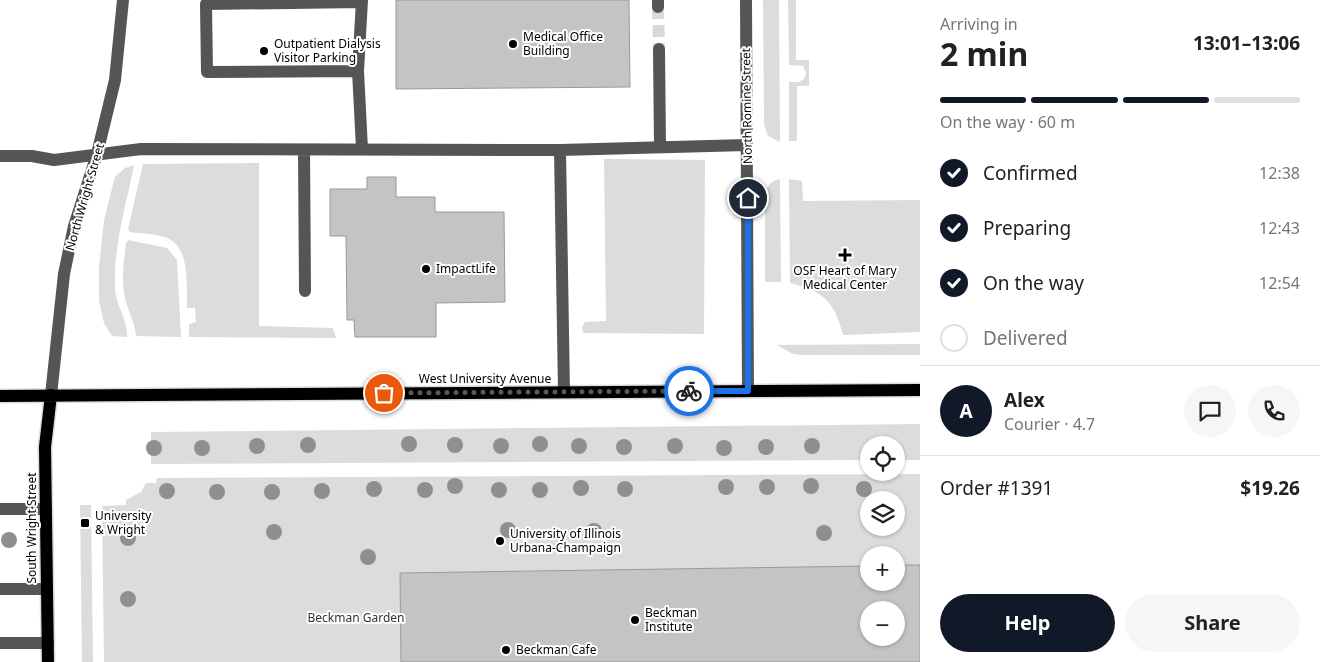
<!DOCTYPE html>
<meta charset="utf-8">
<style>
body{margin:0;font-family:"Noto Sans",sans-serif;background:#f6f6f6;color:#222;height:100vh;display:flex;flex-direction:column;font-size:19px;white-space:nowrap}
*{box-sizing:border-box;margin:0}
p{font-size:16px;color:#767676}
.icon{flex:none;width:28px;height:28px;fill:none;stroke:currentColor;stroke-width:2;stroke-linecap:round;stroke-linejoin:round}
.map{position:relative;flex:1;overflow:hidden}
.drawer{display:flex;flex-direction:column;background:#fff;width:400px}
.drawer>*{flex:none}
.fabs{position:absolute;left:860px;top:436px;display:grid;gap:10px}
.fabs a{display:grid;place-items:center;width:45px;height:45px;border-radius:50%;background:#fff;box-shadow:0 1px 4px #0004;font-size:25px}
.pin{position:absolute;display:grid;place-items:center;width:42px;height:42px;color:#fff;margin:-21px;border:2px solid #fff;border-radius:50%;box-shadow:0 1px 5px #0007}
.courier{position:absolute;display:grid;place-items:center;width:50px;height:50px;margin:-25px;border:4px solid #1a73e8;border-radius:50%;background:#fff;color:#222;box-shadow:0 1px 6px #0007}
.head em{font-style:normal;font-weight:700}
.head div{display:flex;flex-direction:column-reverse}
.head{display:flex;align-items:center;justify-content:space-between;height:85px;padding:0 20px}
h1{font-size:32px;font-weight:700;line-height:38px}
.bar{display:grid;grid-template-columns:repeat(4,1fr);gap:8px 5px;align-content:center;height:60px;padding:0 20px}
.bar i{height:6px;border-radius:4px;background:#e0e0e0}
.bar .selected{background:#111827}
.bar p{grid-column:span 4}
.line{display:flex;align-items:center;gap:12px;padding:0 20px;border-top:1px solid #e0e0e0}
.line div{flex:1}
.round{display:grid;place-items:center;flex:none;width:52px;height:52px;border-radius:26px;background:#f6f6f6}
ol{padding:0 20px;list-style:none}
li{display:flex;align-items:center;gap:15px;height:55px}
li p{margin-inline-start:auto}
li .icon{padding:5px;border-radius:50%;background:#111827;color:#fff;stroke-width:4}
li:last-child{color:#767676}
li i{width:28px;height:28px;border:2px solid #e0e0e0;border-radius:50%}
.action{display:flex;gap:10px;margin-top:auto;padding:10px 20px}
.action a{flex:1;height:58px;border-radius:30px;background:#111827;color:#fff;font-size:20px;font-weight:700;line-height:58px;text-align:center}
.action a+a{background:#f6f6f6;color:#222}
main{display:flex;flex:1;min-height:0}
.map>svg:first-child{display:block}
.green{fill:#dcdcdc;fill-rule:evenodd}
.building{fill:#c4c4c4;stroke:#999;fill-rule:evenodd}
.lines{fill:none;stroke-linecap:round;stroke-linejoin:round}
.minor-tunnel{stroke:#d9d9d9;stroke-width:12;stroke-dasharray:12 6;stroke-linecap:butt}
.major-casing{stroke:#dbdbdb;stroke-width:15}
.minor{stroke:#555;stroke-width:12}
.major{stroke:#000;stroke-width:12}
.tree{fill:#8f8f8f}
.done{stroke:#595959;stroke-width:5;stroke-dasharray:0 9}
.route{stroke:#1a73e8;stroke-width:6}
.poi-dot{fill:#000;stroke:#fff;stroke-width:2}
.labels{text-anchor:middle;stroke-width:4;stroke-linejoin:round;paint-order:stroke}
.poi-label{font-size:12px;fill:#000;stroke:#fff;text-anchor:start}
.street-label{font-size:12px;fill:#000;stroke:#fff}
.park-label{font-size:12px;fill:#333;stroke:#fff}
</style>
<main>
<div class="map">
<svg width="920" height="662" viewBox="0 0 920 662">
<rect width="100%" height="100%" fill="#fff"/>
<!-- green -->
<path class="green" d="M763,0H779L780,142L768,136L764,124Z
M788,0H796V60H809V86H797V141H789V82H799L804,79L806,73L803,66L789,65Z
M604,159L705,160L704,334L583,333L582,327L585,322L606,321Z
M259,163V326L333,328L336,338L189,337V324L196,322L195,308H187C186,288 191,250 169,239C158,233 142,234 130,232L128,229L143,164Z
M134,165C126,206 113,247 115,289C116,306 128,319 127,337L112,336L104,323L99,301V267L104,220L115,177L125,168Z
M780,179L781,282H765V197C767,187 769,181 780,179Z
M789,179L802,181L803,201L920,200V332L843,335C835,302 823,291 790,283Z
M128,240L167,248L177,260L181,337L136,336C135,322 128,311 125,298C121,279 124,262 126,243Z
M920,344V355H804L793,354L777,345Z
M920,424V460H896V445H869V460L151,464V432Z
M920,474V565H896V555H869V566L400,573L401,662H104L102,506L126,505V500L141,492L146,483H156L157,478ZM869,500H896V528H869Z
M80,505H91L93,662H82Z"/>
<!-- building -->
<path class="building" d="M396,0H629L630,87L396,89Z
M367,177H396V197H435V212H504L505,302L436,303V337H355L354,320H347L346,236H330V189H367Z
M896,565H920V662H401L400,573L869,566V582H896ZM869,610H896V638H869Z"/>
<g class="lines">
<!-- minor-tunnel -->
<path class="minor-tunnel" d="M658,7L659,49"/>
<defs>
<path id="major" d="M0,396L920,390
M48,662L45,447L51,395"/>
</defs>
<!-- major casing -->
<use href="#major" class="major-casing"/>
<!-- minor -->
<path class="minor" d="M658,0V7
M746,0L748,391
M659,49L660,147
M358,71L207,72L206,4L362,2
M362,149L358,71L362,0
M560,150L564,392
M304,151L305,291
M0,156H32L54,160L141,149L560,150L747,145
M51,395L64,274L74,226L97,154L115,80L123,0
M0,509H46
M0,589H46
M0,643H48"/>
<!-- major -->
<use href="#major" class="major"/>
</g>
<!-- trees -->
<g class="tree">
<circle cx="409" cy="444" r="8"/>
<circle cx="540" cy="444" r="8"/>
<circle cx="308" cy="445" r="8"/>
<circle cx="455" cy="445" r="8"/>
<circle cx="257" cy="446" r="8"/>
<circle cx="501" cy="446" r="8"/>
<circle cx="579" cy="446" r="8"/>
<circle cx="675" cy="446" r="8"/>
<circle cx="812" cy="446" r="8"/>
<circle cx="624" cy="447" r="8"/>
<circle cx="766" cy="447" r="8"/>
<circle cx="154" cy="448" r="8"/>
<circle cx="202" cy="448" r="8"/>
<circle cx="724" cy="448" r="8"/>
<circle cx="455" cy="486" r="8"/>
<circle cx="811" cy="486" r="8"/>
<circle cx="726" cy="487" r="8"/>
<circle cx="767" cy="487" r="8"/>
<circle cx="581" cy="488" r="8"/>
<circle cx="374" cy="489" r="8"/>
<circle cx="625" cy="489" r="8"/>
<circle cx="864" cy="489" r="8"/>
<circle cx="425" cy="490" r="8"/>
<circle cx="499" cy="490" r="8"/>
<circle cx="540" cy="490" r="8"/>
<circle cx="167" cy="491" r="8"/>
<circle cx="322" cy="491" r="8"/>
<circle cx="217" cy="492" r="8"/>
<circle cx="272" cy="492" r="8"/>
<circle cx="508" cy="530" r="8"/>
<circle cx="594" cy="531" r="8"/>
<circle cx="274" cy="532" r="8"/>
<circle cx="824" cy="533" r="8"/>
<circle cx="128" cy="538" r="8"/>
<circle cx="9" cy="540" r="8"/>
<circle cx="368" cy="557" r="8"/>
<circle cx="128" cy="599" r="8"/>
</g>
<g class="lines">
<!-- done -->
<path class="done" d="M384,393L689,391"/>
<!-- route -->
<path class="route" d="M689,391H748V198"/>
</g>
<!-- markers -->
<g class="poi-dot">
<circle cx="513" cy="44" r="5"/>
<circle cx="264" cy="51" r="5"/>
<path d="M842.5 247.5h5v5h5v5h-5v5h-5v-5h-5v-5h5z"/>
<circle cx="426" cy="269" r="5"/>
<rect x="80" y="518" width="10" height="10" rx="2.5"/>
<circle cx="500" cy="541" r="5"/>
<circle cx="635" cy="620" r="5"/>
<circle cx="506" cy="650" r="5"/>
</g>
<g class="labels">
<!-- poi labels -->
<g class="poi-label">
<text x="523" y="41">Medical Office<tspan x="523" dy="14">Building</tspan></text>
<text x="274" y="48">Outpatient Dialysis<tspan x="274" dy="14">Visitor Parking</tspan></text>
<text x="436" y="273">ImpactLife</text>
<text x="845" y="275" text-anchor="middle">OSF Heart of Mary<tspan x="845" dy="14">Medical Center</tspan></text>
<text x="95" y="520">University<tspan x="95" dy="14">&amp; Wright</tspan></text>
<text x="510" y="538">University of Illinois<tspan x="510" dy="14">Urbana-Champaign</tspan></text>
<text x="645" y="617">Beckman<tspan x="645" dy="14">Institute</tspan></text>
<text x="516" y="654">Beckman Cafe</text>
</g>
<!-- street labels -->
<g class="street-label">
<text transform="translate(747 106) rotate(-91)" y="4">North Romine Street</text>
<text transform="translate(85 197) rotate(-74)" y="4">North Wright Street</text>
<text x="485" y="383">West University Avenue</text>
<text transform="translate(32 528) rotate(-90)" y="4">South Wright Street</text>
</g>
<!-- park labels -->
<g class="park-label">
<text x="356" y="622">Beckman Garden</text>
</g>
</g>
</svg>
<div class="fabs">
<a><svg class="icon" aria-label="locate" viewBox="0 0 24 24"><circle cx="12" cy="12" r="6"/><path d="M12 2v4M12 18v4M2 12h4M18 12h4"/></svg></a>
<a><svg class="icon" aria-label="layers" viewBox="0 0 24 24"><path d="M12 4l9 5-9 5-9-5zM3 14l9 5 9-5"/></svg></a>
<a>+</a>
<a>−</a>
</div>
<div class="pin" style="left:384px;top:393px;background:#ea580c"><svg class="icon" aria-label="bag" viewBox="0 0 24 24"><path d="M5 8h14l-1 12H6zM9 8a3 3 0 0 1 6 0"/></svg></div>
<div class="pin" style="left:748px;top:198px;background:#1f2937"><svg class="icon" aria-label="home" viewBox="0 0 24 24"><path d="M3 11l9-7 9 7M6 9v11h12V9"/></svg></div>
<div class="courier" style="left:689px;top:391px"><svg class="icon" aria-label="bike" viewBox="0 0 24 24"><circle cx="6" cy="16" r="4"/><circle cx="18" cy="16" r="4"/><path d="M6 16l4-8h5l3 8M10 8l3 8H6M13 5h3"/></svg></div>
</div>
<section class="drawer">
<div class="head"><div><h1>2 min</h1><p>Arriving in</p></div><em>13:01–13:06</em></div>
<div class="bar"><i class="selected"></i><i class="selected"></i><i class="selected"></i><i></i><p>On the way · 60 m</p></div>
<ol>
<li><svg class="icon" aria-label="check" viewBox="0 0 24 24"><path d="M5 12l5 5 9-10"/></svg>Confirmed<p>12:38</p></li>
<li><svg class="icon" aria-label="check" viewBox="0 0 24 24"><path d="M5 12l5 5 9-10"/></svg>Preparing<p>12:43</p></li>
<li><svg class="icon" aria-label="check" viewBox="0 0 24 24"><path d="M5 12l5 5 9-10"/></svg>On the way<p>12:54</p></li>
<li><i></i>Delivered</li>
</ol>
<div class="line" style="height:90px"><b class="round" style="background:#111827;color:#fff">A</b><div><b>Alex</b><p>Courier · 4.7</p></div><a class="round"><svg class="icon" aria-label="chat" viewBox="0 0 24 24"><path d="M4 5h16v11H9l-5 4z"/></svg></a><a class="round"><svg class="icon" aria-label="phone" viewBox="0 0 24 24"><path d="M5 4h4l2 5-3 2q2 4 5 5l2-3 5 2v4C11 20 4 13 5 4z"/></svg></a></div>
<div class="line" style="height:65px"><div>Order #1391</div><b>$19.26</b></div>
<div class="action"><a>Help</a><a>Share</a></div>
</section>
</main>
